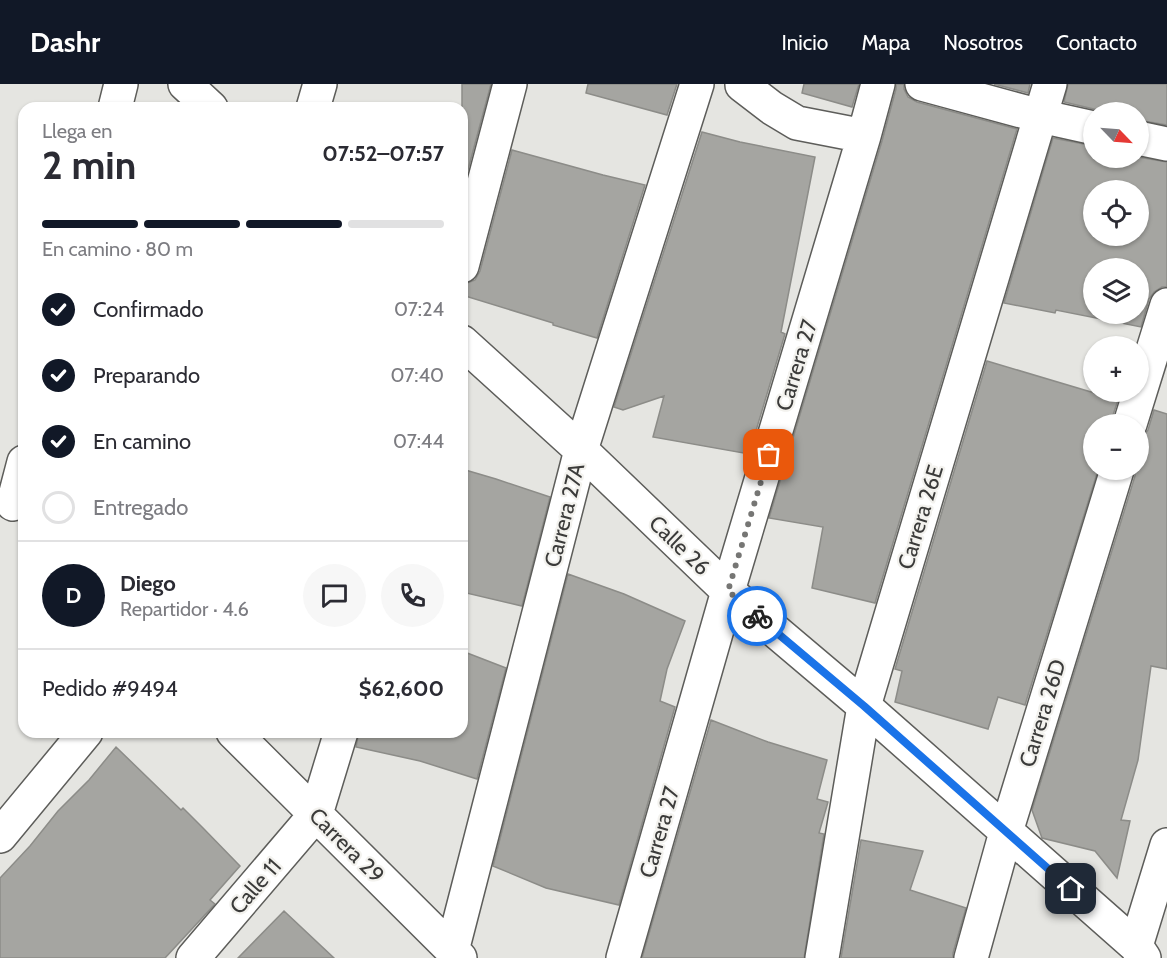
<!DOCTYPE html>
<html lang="es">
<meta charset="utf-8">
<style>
body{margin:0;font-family:Cabin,sans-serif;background:#f7f7f7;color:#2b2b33;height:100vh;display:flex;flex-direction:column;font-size:22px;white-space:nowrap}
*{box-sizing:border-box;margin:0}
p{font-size:20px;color:#7c7c81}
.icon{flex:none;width:33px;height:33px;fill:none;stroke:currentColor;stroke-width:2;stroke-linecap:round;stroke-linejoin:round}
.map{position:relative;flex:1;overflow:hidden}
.sheet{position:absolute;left:18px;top:18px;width:450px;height:636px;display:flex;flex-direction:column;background:#fff;border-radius:18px;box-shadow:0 2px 4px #0004}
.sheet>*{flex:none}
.needle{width:39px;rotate:115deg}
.tools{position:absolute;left:1083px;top:18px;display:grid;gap:12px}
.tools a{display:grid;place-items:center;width:66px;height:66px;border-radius:50%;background:#fff;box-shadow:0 2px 4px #0004;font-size:30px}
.pin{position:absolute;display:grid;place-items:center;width:51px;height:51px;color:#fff;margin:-26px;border-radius:12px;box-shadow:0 3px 9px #0006}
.courier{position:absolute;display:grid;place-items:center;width:60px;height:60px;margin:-30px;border:4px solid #1a73e8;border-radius:50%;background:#fff;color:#222;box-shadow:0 2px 8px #0007}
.headline em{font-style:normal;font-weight:700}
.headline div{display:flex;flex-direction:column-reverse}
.headline{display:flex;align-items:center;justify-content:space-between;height:102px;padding:0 24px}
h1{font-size:39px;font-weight:700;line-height:45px}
.bar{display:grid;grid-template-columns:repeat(4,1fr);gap:9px 6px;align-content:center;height:72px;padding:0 24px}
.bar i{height:8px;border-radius:4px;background:#e1e1e2}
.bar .selected{background:#111827}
.bar p{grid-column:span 4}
.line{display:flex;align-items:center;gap:15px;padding:0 24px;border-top:2px solid #e1e1e2}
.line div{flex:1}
.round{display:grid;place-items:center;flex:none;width:63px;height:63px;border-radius:32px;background:#f7f7f7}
ol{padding:0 24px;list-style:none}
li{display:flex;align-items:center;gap:18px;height:66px}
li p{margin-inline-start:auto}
li .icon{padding:6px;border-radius:50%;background:#111827;color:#fff;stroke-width:4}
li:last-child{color:#7c7c81}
li i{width:33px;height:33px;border:3px solid #e1e1e2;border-radius:50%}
header{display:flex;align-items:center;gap:36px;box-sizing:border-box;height:84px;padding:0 30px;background:#111827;color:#fff}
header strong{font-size:28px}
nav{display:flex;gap:33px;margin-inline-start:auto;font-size:21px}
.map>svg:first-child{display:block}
.building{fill:#a5a5a1;stroke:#8c8c88;stroke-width:1.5;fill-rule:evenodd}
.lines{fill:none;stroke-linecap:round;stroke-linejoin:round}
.minor-casing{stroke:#5d5d5a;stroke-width:36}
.minor{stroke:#fff;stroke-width:33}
.done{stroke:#767674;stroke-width:6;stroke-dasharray:0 10.8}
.route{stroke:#1a73e8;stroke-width:8}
.labels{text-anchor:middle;stroke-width:4.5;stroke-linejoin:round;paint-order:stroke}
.street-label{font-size:22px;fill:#3b3b3a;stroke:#f3f2ee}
</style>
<header>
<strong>Dashr</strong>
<nav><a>Inicio</a><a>Mapa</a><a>Nosotros</a><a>Contacto</a></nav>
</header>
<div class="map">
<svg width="1167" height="874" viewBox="0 0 1167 874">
<rect width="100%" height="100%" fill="#e5e5e1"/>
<!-- building -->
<path class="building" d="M462,0H491L462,108Z
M588,0H677L667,31L586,9Z
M804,0H859L852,23L802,9Z
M896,0H904V5L908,13L917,18L1017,45L875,519L812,504L823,443L769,434L882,57L896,5Z
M994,0H1030L1028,9Z
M1068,0H1167V41L1138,36V28H1104L1098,26L1064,18Z
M702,48L740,58L815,73L781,248L785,250L749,370L653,353L664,312L623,326L614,323Z
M1053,54L1094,62V74L1138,73L1167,78V203H1162L1154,208L1149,215L1141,243L1056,226L1055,229L1004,219ZM1094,106H1138V152H1094ZM1094,184H1138V230H1094Z
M512,66L603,91L645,101L597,254L553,241V239L462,211L465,200L475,196L480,187Z
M987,277L1118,316L1112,334V340H1094V386H1098L1025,621L998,613L988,645L895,618L902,587L895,585Z
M1154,326L1167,330V585L1151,582L1138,676L1121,736L1130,737L1117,794L1095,767L1042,754L1032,726L1135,392V386H1138V356L1143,353L1148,346Z
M462,385L496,395L550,413L522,522L462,508Z
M568,490L624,510L685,537L667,585L660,617L675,623L619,821L546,804L493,782Z
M462,567L506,584L477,695L420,677L356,663L359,648H462Z
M711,636L768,658L827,676L817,715L828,718L819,749L824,750L804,874H642Z
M116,663L181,726L183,724L204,745L240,782L210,816L215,820L165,874H0V794L30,762L58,727L89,696Z
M861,756L923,767L910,806L966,824L953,869V874H841Z
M284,827L334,874H238Z"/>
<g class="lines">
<defs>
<path id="minor" d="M185,0L211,24
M742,0V1L772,24L797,39L864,52
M922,0L1040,32L1094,44
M115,24L121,0
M313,24L320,0
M1138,54L1167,60
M462,182L510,0
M462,258L581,366L728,507L864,622L1136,862L1144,874
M1130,340L1167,221
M13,420L24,378
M233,648L460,874
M0,752L86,648
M1136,862L1167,761
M452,867L581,366L697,0
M193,874L316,730L341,648
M623,874L728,507L864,52L878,0
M822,874L864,622L1050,0
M971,874L1006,748L1117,386"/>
</defs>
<!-- minor casing -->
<use href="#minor" class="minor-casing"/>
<!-- minor -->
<use href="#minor" class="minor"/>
</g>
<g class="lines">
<!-- done -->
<path class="done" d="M757,532L728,507L769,371"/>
<!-- route -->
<path class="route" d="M757,532L864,622L1071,805"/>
</g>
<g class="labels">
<!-- street labels -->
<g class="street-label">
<text transform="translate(796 281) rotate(-73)" y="8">Carrera 27</text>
<text transform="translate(564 431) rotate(-76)" y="8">Carrera 27A</text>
<text transform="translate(920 433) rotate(-73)" y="8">Carrera 26E</text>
<text transform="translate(680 461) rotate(44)" y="8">Calle 26</text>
<text transform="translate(1042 629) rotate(-73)" y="8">Carrera 26D</text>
<text transform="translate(659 748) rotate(-74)" y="8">Carrera 27</text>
<text transform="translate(347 761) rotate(45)" y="8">Carrera 29</text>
<text transform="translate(255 802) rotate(-49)" y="8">Calle 11</text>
</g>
</g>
</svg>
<div class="tools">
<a><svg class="needle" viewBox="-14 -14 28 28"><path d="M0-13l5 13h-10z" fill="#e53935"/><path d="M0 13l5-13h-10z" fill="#7c7c81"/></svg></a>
<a><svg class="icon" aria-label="locate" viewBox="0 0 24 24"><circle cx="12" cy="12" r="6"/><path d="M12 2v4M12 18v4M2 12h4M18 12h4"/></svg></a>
<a><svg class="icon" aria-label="layers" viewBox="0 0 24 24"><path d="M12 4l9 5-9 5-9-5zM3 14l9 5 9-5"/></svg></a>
<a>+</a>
<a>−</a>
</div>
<div class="pin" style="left:769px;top:371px;background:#ea580c"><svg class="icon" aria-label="bag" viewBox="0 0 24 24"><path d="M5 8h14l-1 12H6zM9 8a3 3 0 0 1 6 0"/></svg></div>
<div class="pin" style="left:1071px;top:805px;background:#1f2937"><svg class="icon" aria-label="home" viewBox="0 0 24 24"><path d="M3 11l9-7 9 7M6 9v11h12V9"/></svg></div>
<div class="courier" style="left:757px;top:532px"><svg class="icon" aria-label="bike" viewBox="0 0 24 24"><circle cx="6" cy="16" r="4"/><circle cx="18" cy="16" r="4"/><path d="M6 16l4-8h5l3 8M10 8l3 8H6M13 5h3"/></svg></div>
<section class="sheet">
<div class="headline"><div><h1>2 min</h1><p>Llega en</p></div><em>07:52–07:57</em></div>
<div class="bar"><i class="selected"></i><i class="selected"></i><i class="selected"></i><i></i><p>En camino · 80 m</p></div>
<ol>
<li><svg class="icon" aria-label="check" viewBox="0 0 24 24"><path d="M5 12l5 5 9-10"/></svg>Confirmado<p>07:24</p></li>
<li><svg class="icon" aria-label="check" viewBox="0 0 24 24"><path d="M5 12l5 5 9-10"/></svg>Preparando<p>07:40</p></li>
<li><svg class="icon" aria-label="check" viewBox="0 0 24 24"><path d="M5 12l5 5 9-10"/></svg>En camino<p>07:44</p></li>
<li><i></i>Entregado</li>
</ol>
<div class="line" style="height:108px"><b class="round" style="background:#111827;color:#fff">D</b><div><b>Diego</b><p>Repartidor · 4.6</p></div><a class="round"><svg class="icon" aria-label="chat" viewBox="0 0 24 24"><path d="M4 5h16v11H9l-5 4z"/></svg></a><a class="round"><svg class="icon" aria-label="phone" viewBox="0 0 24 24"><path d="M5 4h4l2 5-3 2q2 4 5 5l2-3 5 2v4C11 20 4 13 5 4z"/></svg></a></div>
<div class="line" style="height:78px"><div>Pedido #9494</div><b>$62,600</b></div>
</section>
</div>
